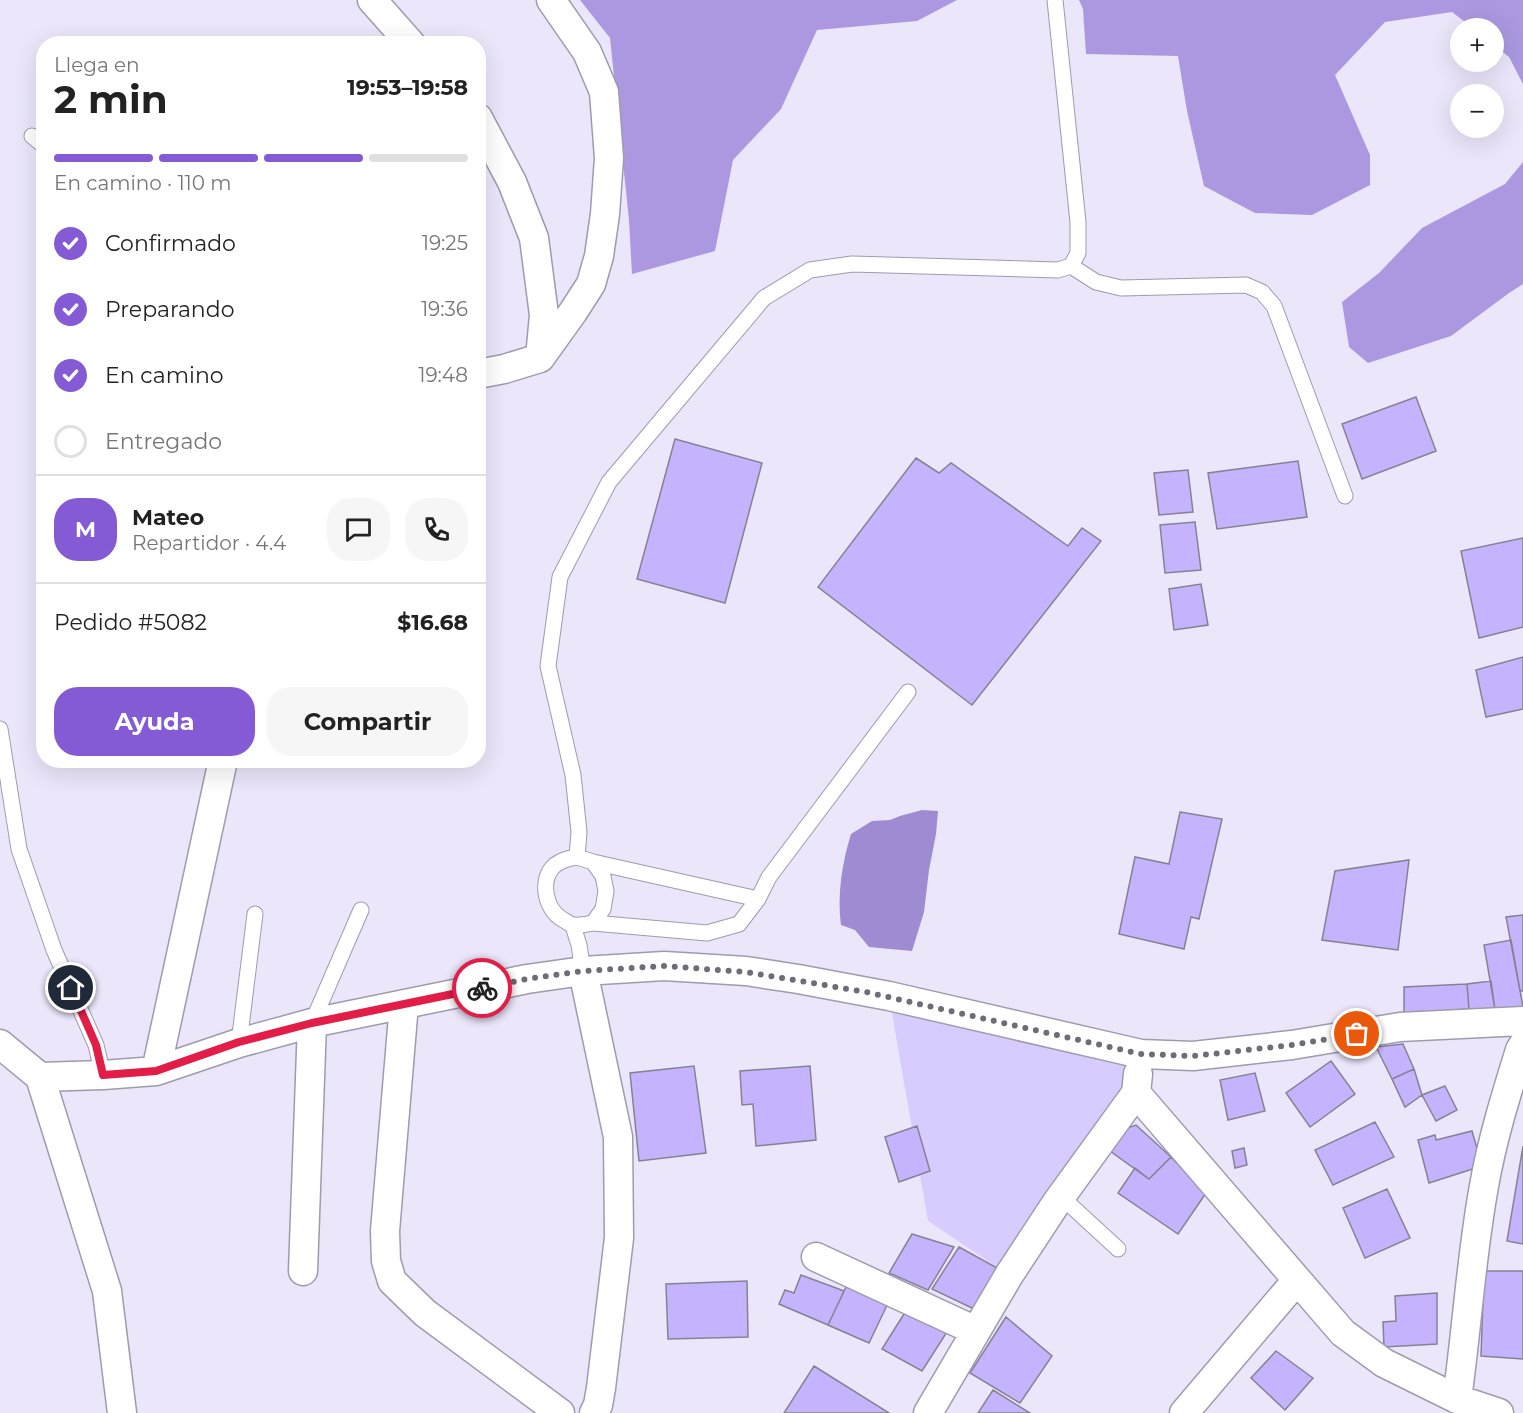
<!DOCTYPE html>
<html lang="es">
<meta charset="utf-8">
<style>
body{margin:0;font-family:Montserrat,sans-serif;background:#f6f6f6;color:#222;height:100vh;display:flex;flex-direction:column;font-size:22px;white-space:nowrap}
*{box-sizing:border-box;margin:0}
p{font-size:20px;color:#767676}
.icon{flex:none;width:33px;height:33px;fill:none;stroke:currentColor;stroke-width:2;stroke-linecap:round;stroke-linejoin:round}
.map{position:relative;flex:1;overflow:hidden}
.side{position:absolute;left:36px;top:36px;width:450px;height:732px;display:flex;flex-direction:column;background:#fff;border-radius:24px;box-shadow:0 6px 24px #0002}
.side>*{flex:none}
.fabs{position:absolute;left:1450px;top:18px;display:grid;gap:12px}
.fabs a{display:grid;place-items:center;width:54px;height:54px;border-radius:50%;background:#fff;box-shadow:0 6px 24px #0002;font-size:30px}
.pin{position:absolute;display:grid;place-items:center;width:51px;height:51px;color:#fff;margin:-26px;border:3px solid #fff;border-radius:50%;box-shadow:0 2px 6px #0007}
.courier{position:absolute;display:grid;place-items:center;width:60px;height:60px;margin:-30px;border:4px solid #e11d48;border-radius:50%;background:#fff;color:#222;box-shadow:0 2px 8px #0007}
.summary em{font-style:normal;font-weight:700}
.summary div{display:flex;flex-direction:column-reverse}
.summary{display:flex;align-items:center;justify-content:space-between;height:102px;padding:0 18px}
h1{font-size:39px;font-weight:700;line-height:45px}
.bar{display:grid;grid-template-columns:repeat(4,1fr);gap:9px 6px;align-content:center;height:72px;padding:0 18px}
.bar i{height:8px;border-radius:4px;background:#e0e0e0}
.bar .selected{background:#845bd4}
.bar p{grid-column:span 4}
.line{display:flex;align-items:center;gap:15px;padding:0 18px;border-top:2px solid #e0e0e0}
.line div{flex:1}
.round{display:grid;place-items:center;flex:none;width:63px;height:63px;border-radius:24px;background:#f6f6f6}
ol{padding:0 18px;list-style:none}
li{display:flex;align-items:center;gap:18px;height:66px}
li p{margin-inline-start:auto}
li .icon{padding:6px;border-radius:50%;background:#845bd4;color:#fff;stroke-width:4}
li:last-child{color:#767676}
li i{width:33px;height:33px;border:3px solid #e0e0e0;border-radius:50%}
.action{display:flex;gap:12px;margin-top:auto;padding:12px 18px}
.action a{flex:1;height:69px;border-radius:24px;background:#845bd4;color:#fff;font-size:24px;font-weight:700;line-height:69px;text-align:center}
.action a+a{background:#f6f6f6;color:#222}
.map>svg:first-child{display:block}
.green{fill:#d8ccff}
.forest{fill:#ab98e0}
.water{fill:#9e8bd2}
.building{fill:#c6b3fd;stroke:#868293;stroke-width:1.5}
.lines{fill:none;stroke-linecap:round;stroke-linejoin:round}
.service-casing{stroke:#9f9bad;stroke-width:17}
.minor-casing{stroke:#9f9bad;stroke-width:31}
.service{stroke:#fff;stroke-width:15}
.minor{stroke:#fff;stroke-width:28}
.done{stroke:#6f6c78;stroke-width:6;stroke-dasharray:0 10.8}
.route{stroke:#e11d48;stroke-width:8}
</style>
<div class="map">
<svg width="1523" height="1413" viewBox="0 0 1523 1413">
<rect width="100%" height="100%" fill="#ebe6fa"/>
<!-- green -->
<path class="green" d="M889,996L1141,1054L1009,1275L928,1221Z"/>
<!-- forest -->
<path class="forest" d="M580,0H957L917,21L817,30L781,109L733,160L715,251L632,274L629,220L610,38Z
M1079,0H1523V84L1509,57L1494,45V28H1473L1452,12L1385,22L1335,75L1370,155V185L1312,215L1255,213L1204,186L1187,111L1178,56L1086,54L1083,9Z
M1523,162V284L1509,293L1451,336L1368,363L1349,347L1342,302L1379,273L1422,228L1505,184Z"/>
<!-- water -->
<path class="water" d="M922,810L938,811L936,834L929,870L924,912L912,951L869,947L855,930L841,925C837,895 842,863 851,834L872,821L890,820L900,816Z"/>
<!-- building -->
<path class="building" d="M1416,397L1436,451L1362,479L1342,424Z
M675,439L762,463L725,603L637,579Z
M916,458L939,473L951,463L1068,546L1082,528L1101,541L972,705L818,587Z
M1298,461L1307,517L1217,529L1208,473Z
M1188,470L1193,512L1159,515L1154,473Z
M1195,522L1201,570L1165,573L1160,525Z
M1523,538V627L1479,638L1461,551Z
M1201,584L1208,625L1174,630L1169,589Z
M1523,657V709L1486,717L1476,670Z
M1180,812L1222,819L1199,919L1191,917L1184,949L1119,934L1135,857L1169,864Z
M1409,860L1398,950L1322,940L1335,871Z
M1523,915V991H1520L1506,917Z
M1511,940L1523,1007L1495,1010L1484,945Z
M1491,981L1495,1010H1469L1467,984Z
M1467,984L1469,1009L1404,1013V987Z
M1403,1044L1414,1069L1392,1079L1376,1047Z
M1331,1061L1355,1094L1310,1127L1286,1093Z
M694,1066L706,1153L639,1161L630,1073Z
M810,1066L816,1140L756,1146L753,1104L742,1105L740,1071Z
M1414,1069L1422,1095L1405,1107L1392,1079Z
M1255,1073L1265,1111L1228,1120L1220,1080Z
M1445,1086L1457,1110L1436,1121L1422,1095Z
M1375,1122L1394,1157L1333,1185L1315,1150Z
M1136,1125L1171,1157L1149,1179L1110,1151L1122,1130Z
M917,1126L930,1171L899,1182L885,1137Z
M1472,1131L1482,1166L1429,1183L1418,1140L1435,1135L1436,1140Z
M1523,1146V1244L1507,1241Z
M1244,1148L1247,1165L1235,1168L1232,1151Z
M1171,1157L1206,1193L1178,1234L1118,1193L1135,1168L1149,1179Z
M1387,1189L1410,1238L1365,1258L1343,1208Z
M912,1234L954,1247L928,1290L889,1273Z
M959,1247L999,1269L974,1309L932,1289Z
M1484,1271H1523V1359L1481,1356Z
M801,1275L844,1291L828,1325L779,1304L785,1290L794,1293Z
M747,1281L748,1337L668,1339L666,1284Z
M847,1285L889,1301L869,1343L828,1325Z
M1437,1293V1344L1384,1347L1383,1322L1396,1321L1395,1296Z
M909,1306L952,1324L922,1371L882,1349Z
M1006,1317L1052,1356L1020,1403L970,1373Z
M1276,1351L1313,1378L1285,1410L1251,1378Z
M814,1366L889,1413H784Z
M993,1390L1030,1413H978Z"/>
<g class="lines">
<defs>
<path id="service" d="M32,136L44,146
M1071,266L1096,282L1121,288L1246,285L1262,292L1274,306L1345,496
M0,729L19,849L54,950L96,1045L103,1075
M577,857L579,832L573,775L548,666L560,577L609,482L764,298L810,270L852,264L1058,270L1071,266L1078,253V222L1055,0
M577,857L593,862L603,876L606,891L603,909L593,923C588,924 580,926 574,925C570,925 566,921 562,919C545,909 539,879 555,865C562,860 569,858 577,857Z
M593,862L758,899
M593,923L707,933L739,924L758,899L769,877L908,692
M573,926L579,945L583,971
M312,1023L361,910
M239,1043L255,914
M1057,1202H1067L1118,1249"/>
<path id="minor" d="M372,0L411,44
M478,118L512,182L534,238L544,315L540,358
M478,374L504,369L540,358L573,312L591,284L599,256L605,214L609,158L604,92L587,52L551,0
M583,971L618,1137L619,1238L601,1388L598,1405L594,1413
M404,1004L385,1231L386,1261L392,1281L425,1313L560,1413
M0,1044L40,1077L107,1291L122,1413
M156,1071L223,760
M40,1077L103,1075L156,1071L239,1043L312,1023L527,979L583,971L664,966L746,971L798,979L889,996L1141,1054L1193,1056L1292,1045L1400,1027L1523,1021
M1136,1093L1343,1333L1384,1363L1457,1399L1499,1413
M816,1257L976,1331
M303,1271L312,1023
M1457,1399C1467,1328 1471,1257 1484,1186C1492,1140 1506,1095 1520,1050L1523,1045
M928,1413L1009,1275L1057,1202L1136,1093L1138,1074
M1184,1413L1297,1280"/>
</defs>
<!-- service casing -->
<use href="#service" class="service-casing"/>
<!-- minor casing -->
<use href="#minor" class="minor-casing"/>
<!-- service -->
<use href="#service" class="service"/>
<!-- minor -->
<use href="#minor" class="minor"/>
</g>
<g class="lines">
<!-- done -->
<path class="done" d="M482,988L527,979L583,971L664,966L746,972L866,992L1141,1054L1193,1056L1292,1045L1357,1034"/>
<!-- route -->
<path class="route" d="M71,988L96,1045L103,1075L156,1071L239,1042L312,1023L482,988"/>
</g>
</svg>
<div class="fabs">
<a>+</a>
<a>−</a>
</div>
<div class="pin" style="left:1357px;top:1034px;background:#ea580c"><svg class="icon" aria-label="bag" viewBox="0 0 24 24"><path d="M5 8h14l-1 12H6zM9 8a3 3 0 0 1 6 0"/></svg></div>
<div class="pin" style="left:71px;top:988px;background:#1f2937"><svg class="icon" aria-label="home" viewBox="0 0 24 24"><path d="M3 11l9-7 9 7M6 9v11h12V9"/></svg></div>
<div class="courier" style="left:482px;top:988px"><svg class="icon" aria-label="bike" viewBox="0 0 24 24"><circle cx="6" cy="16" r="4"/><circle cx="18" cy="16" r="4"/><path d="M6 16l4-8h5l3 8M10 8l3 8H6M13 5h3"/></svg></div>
<section class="side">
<div class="summary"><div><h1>2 min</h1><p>Llega en</p></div><em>19:53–19:58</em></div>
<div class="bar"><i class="selected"></i><i class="selected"></i><i class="selected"></i><i></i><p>En camino · 110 m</p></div>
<ol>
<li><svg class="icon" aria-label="check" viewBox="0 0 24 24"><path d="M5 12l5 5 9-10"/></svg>Confirmado<p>19:25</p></li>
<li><svg class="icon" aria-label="check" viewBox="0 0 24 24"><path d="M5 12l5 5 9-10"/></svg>Preparando<p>19:36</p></li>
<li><svg class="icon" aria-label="check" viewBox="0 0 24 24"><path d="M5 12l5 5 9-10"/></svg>En camino<p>19:48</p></li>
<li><i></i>Entregado</li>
</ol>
<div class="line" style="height:108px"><b class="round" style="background:#845bd4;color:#fff">M</b><div><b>Mateo</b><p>Repartidor · 4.4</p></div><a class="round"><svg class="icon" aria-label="chat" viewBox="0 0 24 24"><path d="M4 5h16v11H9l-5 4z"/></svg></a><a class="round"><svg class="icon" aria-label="phone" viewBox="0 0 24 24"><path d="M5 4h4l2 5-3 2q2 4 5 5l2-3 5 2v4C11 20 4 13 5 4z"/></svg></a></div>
<div class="line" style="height:78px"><div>Pedido #5082</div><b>$16.68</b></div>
<div class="action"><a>Ayuda</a><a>Compartir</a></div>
</section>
</div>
